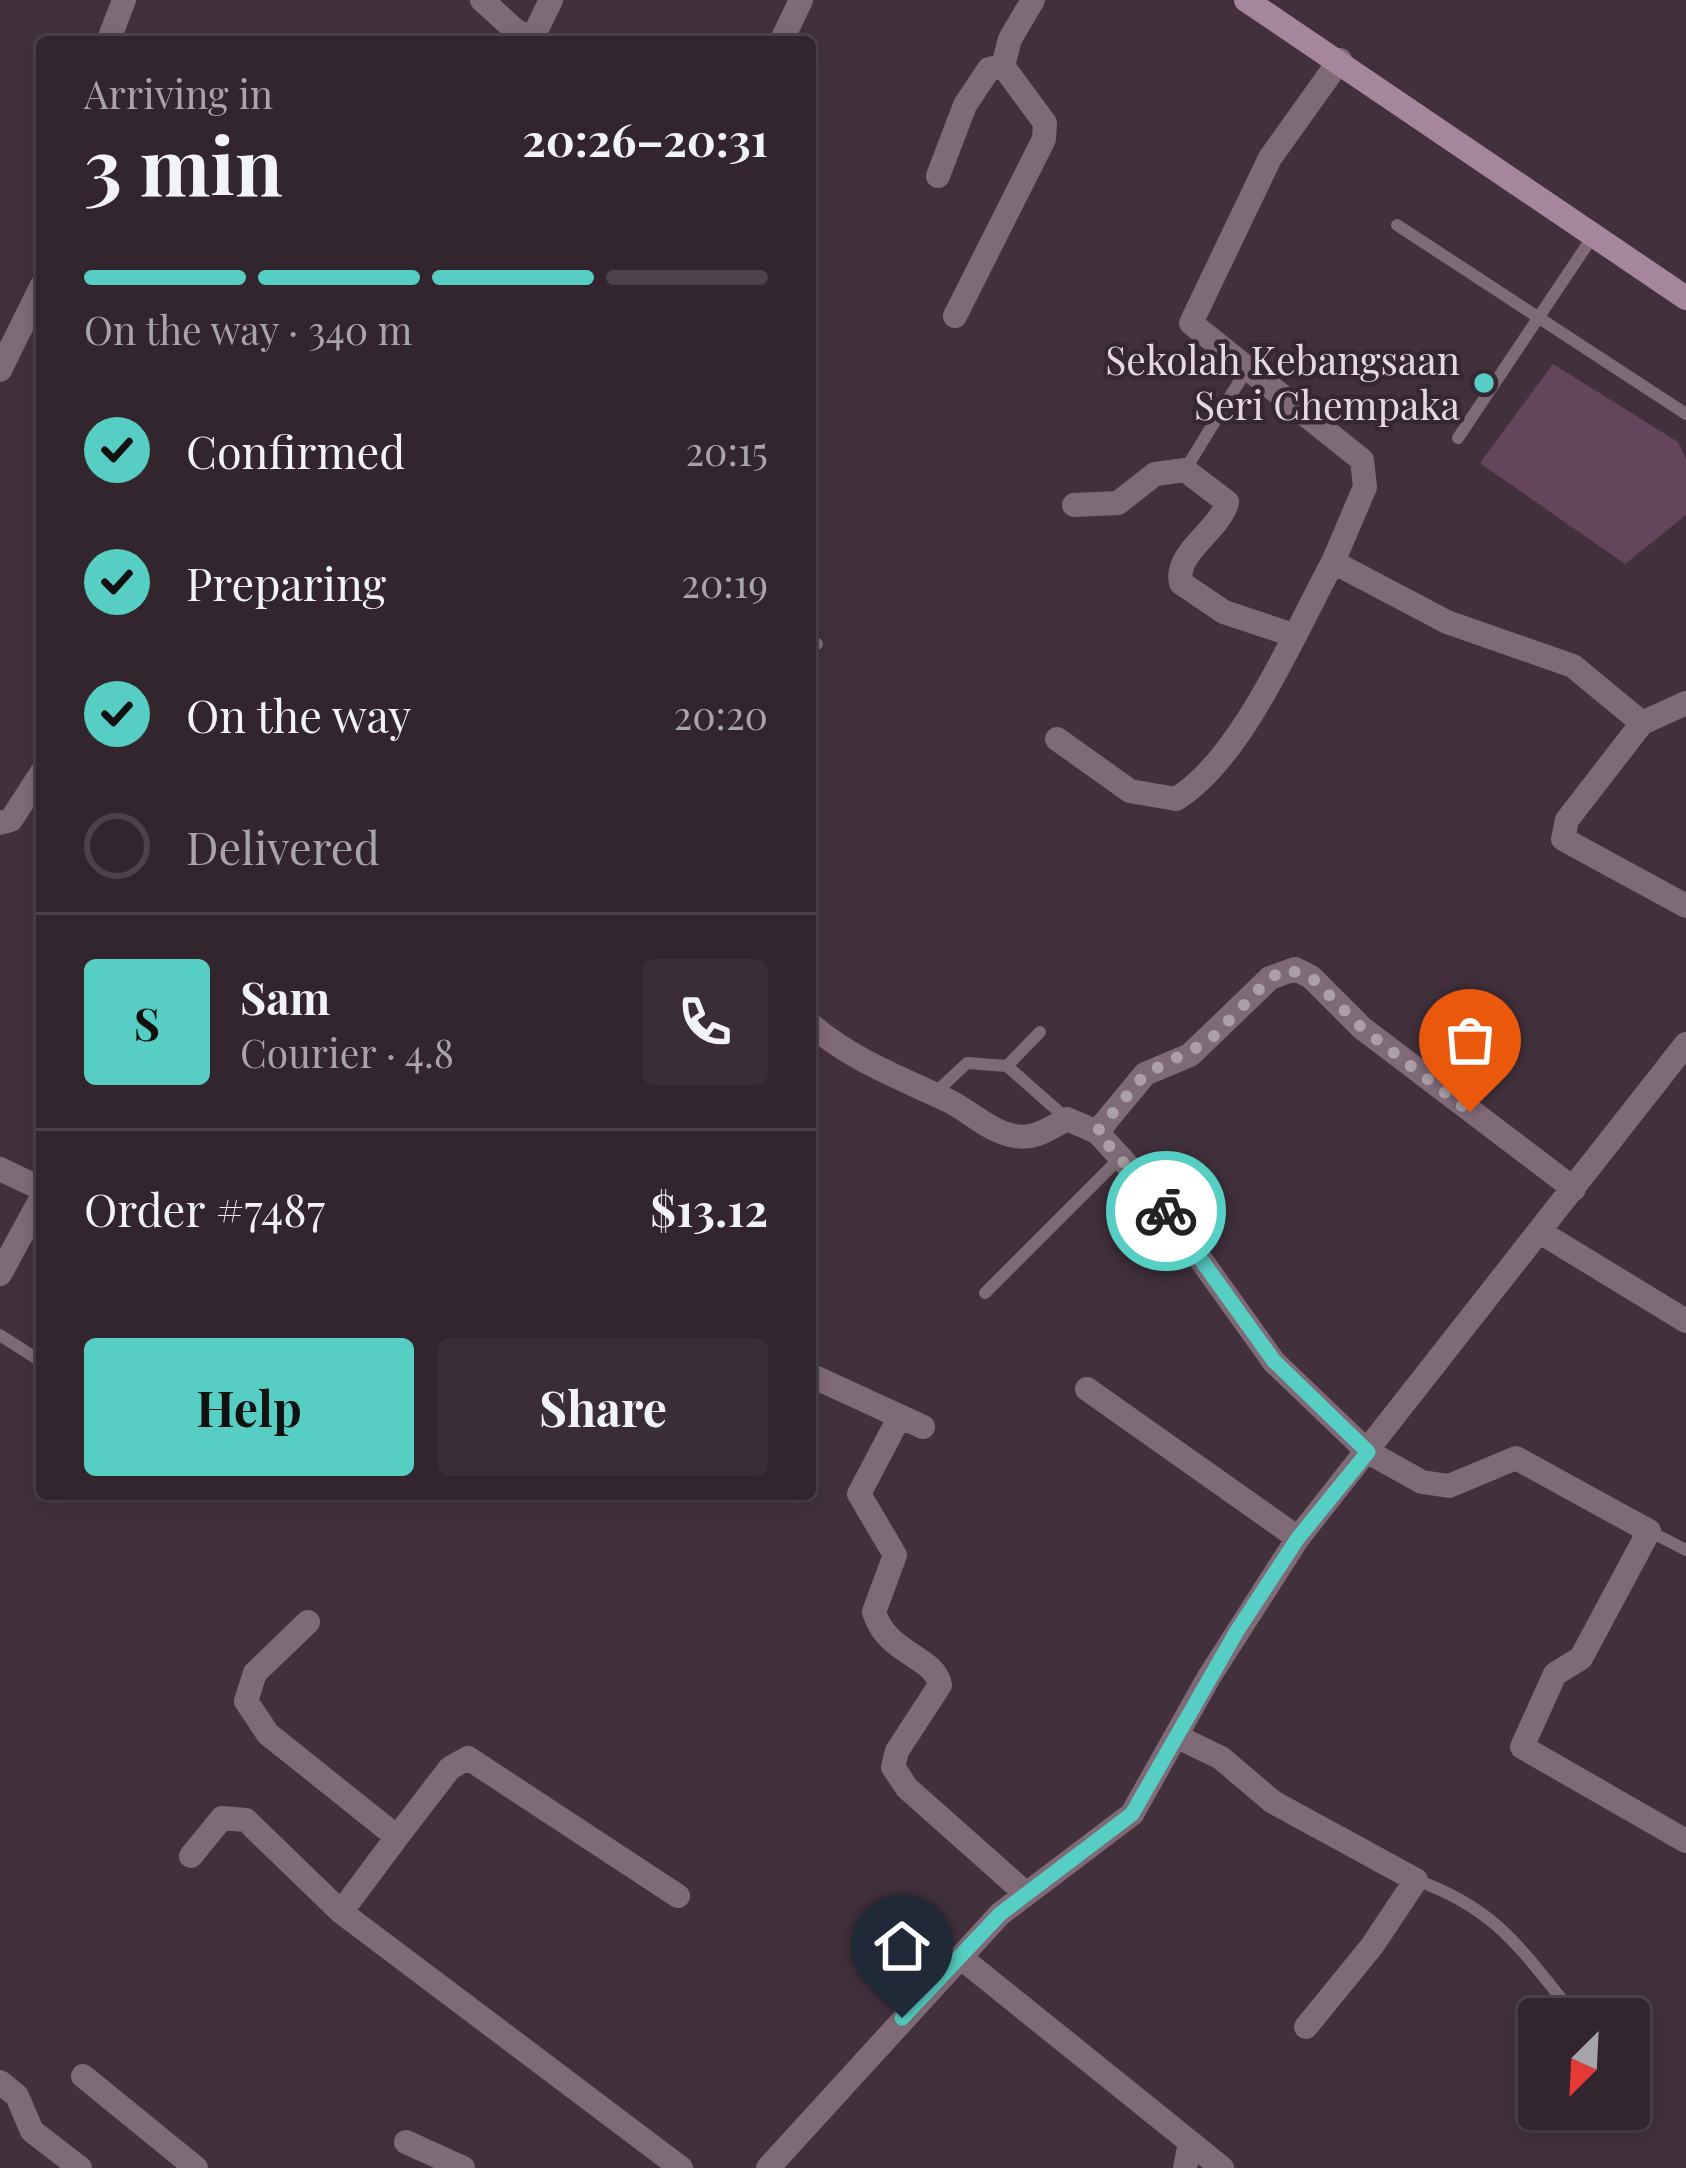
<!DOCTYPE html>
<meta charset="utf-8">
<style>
body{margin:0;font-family:"Playfair Display",serif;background:#3a2d36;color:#f1f3f6;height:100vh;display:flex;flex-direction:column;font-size:45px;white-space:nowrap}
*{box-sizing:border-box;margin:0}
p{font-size:39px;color:#a8a5aa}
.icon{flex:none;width:66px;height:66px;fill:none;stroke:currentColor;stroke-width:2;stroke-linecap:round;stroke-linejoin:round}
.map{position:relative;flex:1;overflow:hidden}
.sheet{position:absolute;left:36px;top:36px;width:780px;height:1464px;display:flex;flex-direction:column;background:#32252e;border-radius:12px;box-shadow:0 6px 18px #0003,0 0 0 3px #4d424a}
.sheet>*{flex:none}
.needle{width:78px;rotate:204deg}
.fabs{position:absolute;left:1518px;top:1998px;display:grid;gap:24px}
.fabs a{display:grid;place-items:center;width:132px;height:132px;border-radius:12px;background:#32252e;box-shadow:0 6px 18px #0003,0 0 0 3px #4d424a;font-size:60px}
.pin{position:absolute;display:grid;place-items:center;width:102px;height:102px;color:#fff;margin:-123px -51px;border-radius:50% 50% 50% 0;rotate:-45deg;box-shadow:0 0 12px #0007}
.pin .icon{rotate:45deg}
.courier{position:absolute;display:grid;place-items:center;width:120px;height:120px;margin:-60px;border:9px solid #56cec3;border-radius:50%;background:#fff;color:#222;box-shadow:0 3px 15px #0007}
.headline em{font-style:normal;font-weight:700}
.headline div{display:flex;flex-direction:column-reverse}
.headline{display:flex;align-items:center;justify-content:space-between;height:204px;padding:0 48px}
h1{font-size:78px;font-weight:700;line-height:90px}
.bar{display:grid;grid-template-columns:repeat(4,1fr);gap:18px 12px;align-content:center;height:144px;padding:0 48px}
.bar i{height:15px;border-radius:9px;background:#4d424a}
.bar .selected{background:#56cec3}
.bar p{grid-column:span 4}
.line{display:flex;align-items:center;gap:30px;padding:0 48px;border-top:3px solid #4d424a}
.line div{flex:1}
.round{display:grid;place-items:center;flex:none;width:126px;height:126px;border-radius:12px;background:#3a2d36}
ol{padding:0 48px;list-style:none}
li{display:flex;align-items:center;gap:36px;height:132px}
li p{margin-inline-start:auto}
li .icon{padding:12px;border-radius:50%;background:#56cec3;color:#111;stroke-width:4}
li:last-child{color:#a8a5aa}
li i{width:66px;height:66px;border:6px solid #4d424a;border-radius:50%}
.primary-button{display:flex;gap:24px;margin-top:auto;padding:24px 48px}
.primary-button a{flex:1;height:138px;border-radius:12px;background:#56cec3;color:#111;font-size:48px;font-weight:700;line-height:138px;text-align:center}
.primary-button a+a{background:#3a2d36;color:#f1f3f6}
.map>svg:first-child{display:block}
.green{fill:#65455c}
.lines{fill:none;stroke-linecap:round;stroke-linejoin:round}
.service{stroke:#7f6a78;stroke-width:12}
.minor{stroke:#7f6a78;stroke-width:24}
.tertiary{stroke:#7f6a78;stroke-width:24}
.secondary{stroke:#a6869d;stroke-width:24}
.done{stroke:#ac9fa8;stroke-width:12;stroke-dasharray:0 21.6}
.route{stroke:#56cec3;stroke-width:15}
.poi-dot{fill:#56cec3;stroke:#372733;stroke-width:4.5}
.labels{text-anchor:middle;stroke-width:9;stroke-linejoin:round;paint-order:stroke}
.poi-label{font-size:39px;fill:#e5dae2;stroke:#372733;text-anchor:end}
</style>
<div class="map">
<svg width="1686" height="2168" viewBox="0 0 1686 2168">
<rect width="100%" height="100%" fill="#42313d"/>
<!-- green -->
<path class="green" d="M1553,364L1678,442L1686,459V515L1625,564L1480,463Z"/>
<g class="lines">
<!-- service -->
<path class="service" d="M1397,225L1686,414
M1458,438L1593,236
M1185,470L1247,369
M810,640L817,644
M1007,1066L1066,1118
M933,1095L967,1063L1007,1066L1040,1032
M985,1293L1120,1158
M0,1335L42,1362
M1649,1531L1686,1550
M1416,1880C1491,1907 1516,1942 1564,2002"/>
<!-- minor -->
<path class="minor" d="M482,0L516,31L540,42
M532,39L551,0
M108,42L124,0
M1340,60L1270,158L1191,323L1362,460L1365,487L1333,562L1447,622L1573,666L1642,723L1686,703
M938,176L965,105L989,69L1003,66
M955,316L1044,139L1045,123L1003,66L1010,39L1033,0
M0,370L42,285
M1074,505L1118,503L1155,474L1185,470L1227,502C1220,531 1174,552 1181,583L1224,612L1293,635
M1642,723L1567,820L1563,839L1686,906
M1057,739L1130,791L1176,799C1243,758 1295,631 1333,562
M0,823L11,820L42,772
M810,1024C853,1061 899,1077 949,1101C971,1112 990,1132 1015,1136C1034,1140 1050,1128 1067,1119L1097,1132L1120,1157L1161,1204L1274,1362L1368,1452L1422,1482L1449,1486L1516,1458L1649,1531L1581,1658L1555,1674L1522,1747L1686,1841
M1097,1132L1145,1074L1190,1055L1270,978L1295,969L1311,977L1362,1028L1574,1189
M0,1169L42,1189
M1540,1232L1686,1321
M810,1375L923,1427
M1087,1389L1298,1538
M900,1416L859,1494L895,1555L874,1612C887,1655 934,1655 940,1685L897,1751L893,1767L907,1788L1024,1892
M308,1622L255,1673L246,1701L268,1734L397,1837L341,1912
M1178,1737L1221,1758L1273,1802L1416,1880L1372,1946L1306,2027
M397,1837L450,1768L468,1758L678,1896
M191,1856L222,1818L246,1820L341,1912L681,2168
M960,1957L1190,2142L1185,2168
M83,2076L196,2168
M0,2082L17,2096L32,2131L80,2168
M406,2142L463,2168
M1190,2142L1222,2168
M768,2168L1000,1914L1132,1814L1209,1677L1298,1538L1686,1044"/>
<!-- tertiary -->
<path class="tertiary" d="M781,42L801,0
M0,1274L42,1197"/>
<!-- secondary -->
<path class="secondary" d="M1246,0L1686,298"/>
</g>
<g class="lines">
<!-- done -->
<path class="done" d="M1166,1211L1097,1132L1145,1074L1209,1041L1270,978L1286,969L1311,977L1362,1028L1470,1112"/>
<!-- route -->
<path class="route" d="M902,2018L1000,1914L1132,1814L1237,1631L1298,1538L1368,1452L1274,1361L1166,1211"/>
</g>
<!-- markers -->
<circle class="poi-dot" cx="1484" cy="383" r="12"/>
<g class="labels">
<!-- poi labels -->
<g class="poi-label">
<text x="1460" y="375">Sekolah Kebangsaan<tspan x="1460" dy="45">Seri Chempaka</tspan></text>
</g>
</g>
</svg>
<div class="fabs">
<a><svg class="needle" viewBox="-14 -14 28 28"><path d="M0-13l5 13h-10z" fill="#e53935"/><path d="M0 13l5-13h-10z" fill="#a8a5aa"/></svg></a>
</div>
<div class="pin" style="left:1470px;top:1112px;background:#ea580c"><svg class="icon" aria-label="bag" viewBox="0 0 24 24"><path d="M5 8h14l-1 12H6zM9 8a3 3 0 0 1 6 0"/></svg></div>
<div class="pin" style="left:902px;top:2018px;background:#1f2937"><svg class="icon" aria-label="home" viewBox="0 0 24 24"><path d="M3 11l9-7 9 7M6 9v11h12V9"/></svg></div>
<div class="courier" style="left:1166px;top:1211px"><svg class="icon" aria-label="bike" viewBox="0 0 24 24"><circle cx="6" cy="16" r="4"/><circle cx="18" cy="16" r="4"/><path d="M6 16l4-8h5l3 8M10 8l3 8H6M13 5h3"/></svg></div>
<section class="sheet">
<div class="headline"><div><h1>3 min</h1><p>Arriving in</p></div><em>20:26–20:31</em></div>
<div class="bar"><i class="selected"></i><i class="selected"></i><i class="selected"></i><i></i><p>On the way · 340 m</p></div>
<ol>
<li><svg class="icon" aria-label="check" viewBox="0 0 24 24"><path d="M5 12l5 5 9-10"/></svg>Confirmed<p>20:15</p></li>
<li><svg class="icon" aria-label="check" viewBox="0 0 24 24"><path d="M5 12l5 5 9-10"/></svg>Preparing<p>20:19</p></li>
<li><svg class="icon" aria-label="check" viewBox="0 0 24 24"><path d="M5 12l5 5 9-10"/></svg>On the way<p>20:20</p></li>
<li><i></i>Delivered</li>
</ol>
<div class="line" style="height:216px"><b class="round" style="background:#56cec3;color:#111">S</b><div><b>Sam</b><p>Courier · 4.8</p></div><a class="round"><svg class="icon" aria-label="phone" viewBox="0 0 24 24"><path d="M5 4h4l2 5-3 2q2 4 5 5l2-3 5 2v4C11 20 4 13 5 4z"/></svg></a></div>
<div class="line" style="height:156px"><div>Order #7487</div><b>$13.12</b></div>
<div class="primary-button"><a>Help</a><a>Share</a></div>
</section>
</div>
